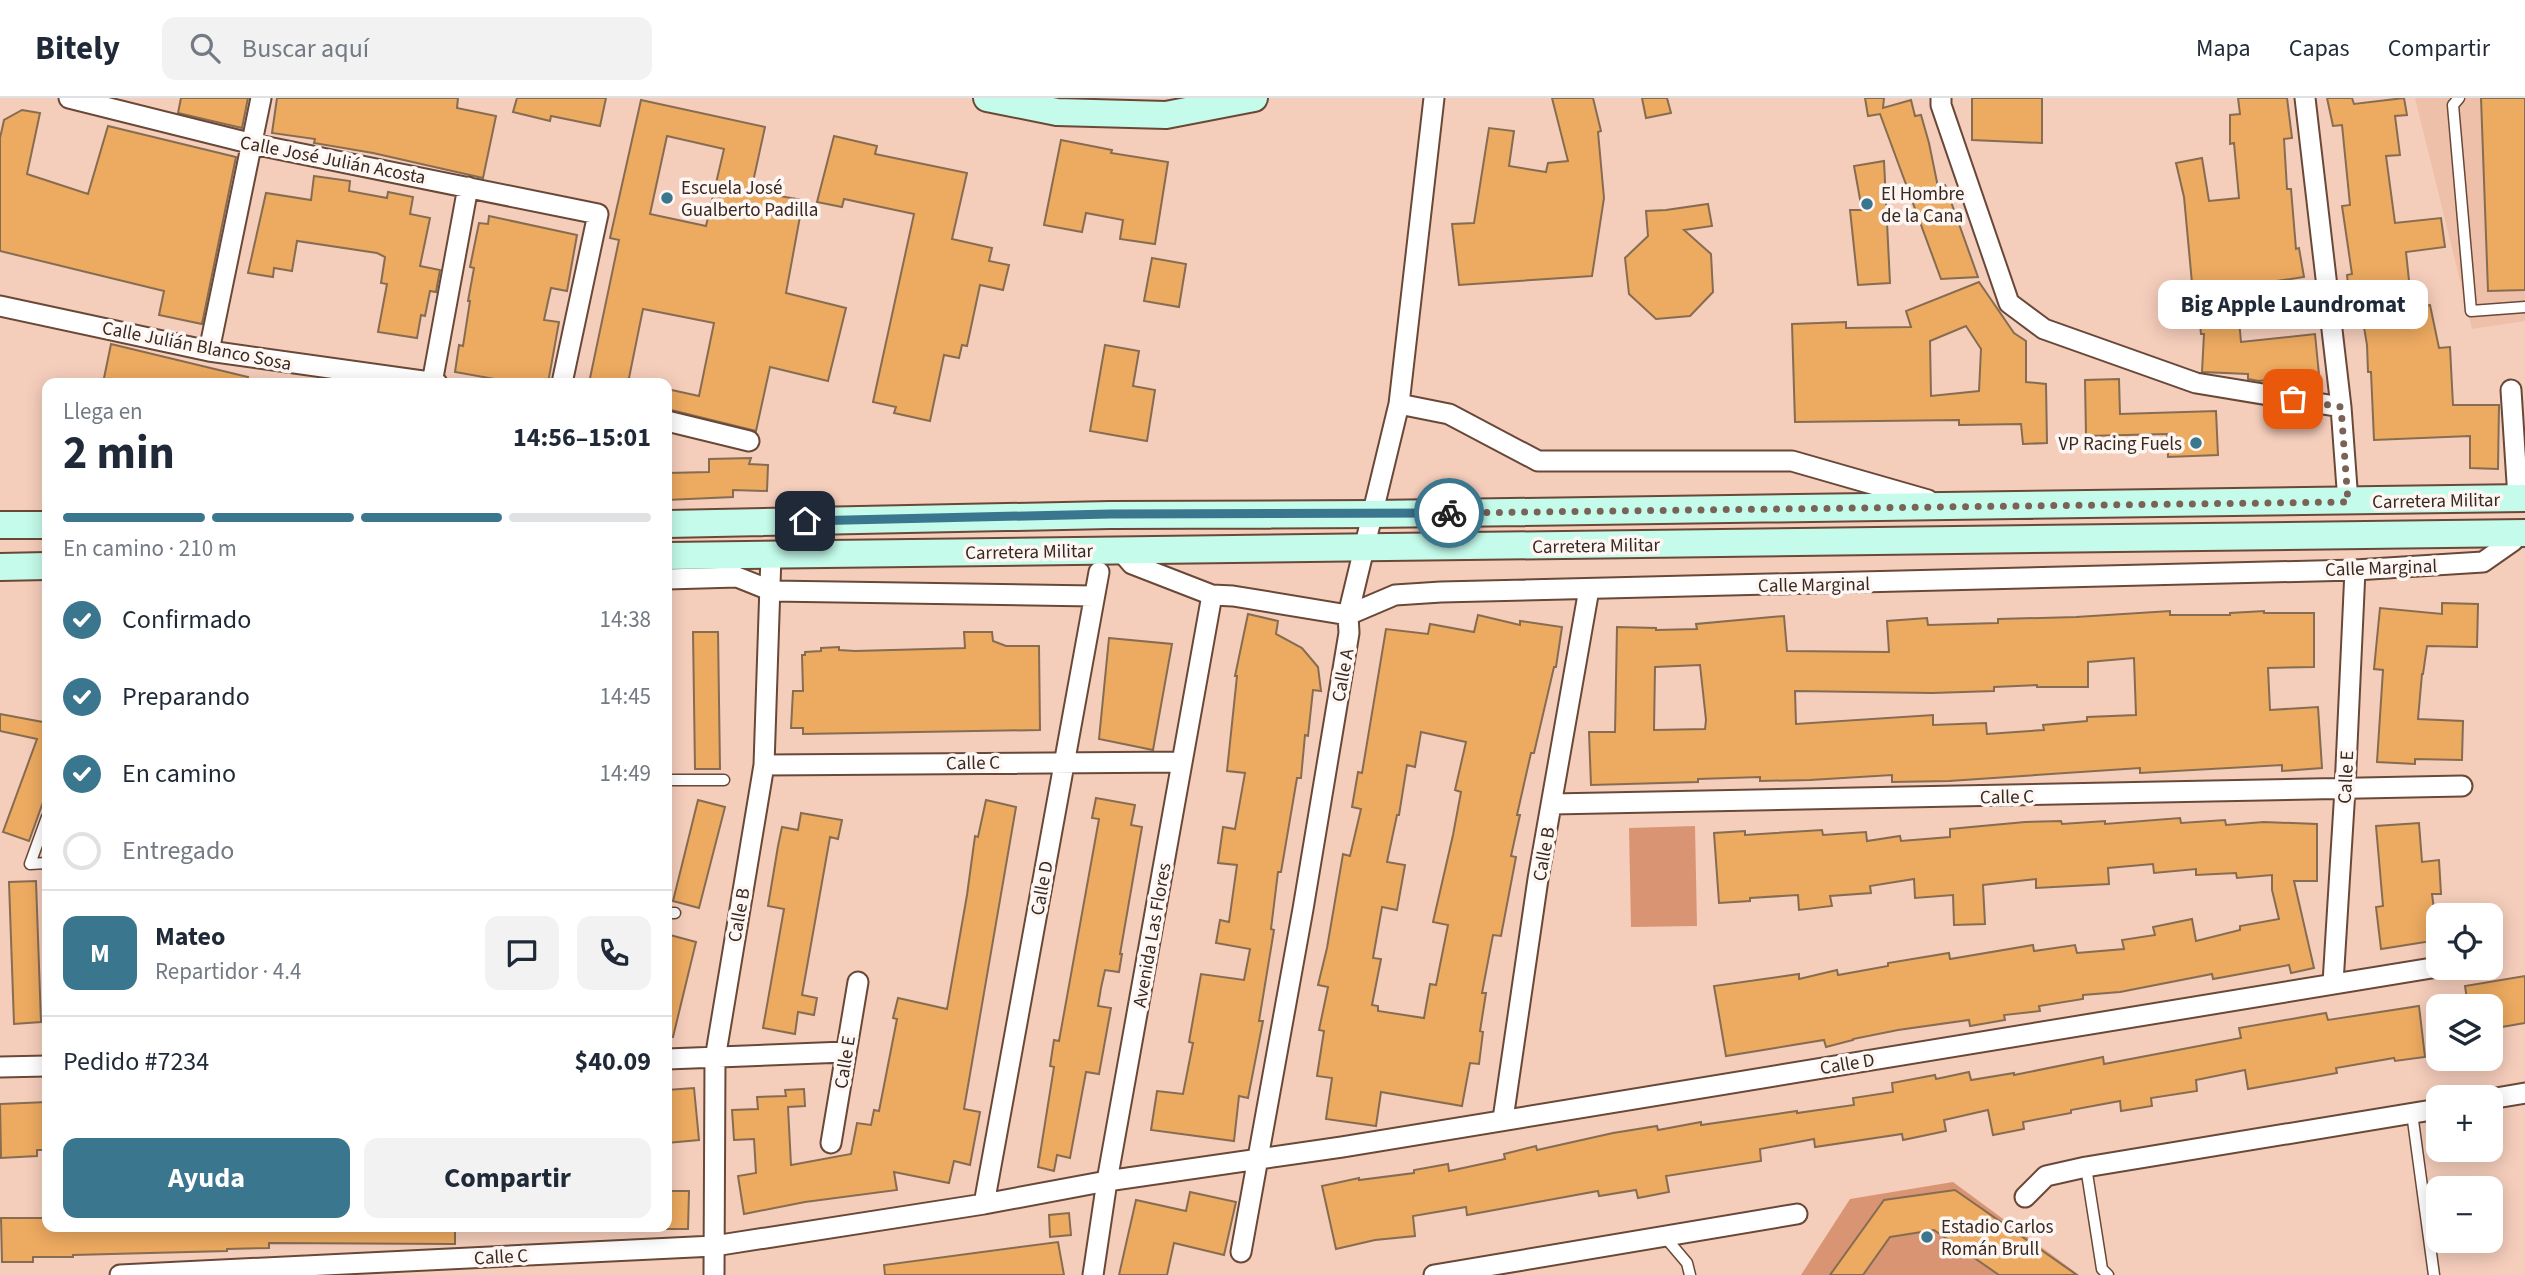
<!DOCTYPE html>
<html lang="es">
<meta charset="utf-8">
<style>
body{margin:0;font-family:"Source Sans 3",sans-serif;background:#f2f2f3;color:#1f2937;height:100vh;display:flex;flex-direction:column;font-size:26px;white-space:nowrap}
*{box-sizing:border-box;margin:0}
p{font-size:23px;color:#747a83}
.icon{flex:none;width:38px;height:38px;fill:none;stroke:currentColor;stroke-width:2;stroke-linecap:round;stroke-linejoin:round}
.map{position:relative;flex:1;overflow:hidden}
.details{position:absolute;left:42px;top:280px;width:630px;height:854px;display:flex;flex-direction:column;background:#fff;border-radius:14px;box-shadow:0 4px 18px #0003}
.details>*{flex:none}
.tools{position:absolute;left:2426px;top:805px;display:grid;gap:14px}
.tools a{display:grid;place-items:center;width:77px;height:77px;border-radius:14px;background:#fff;box-shadow:0 4px 18px #0003;font-size:35px}
.pin{position:absolute;display:grid;place-items:center;width:60px;height:60px;color:#fff;margin:-30px;border-radius:14px;box-shadow:0 4px 10px #0006}
.courier{position:absolute;display:grid;place-items:center;width:70px;height:70px;margin:-35px;border:5px solid #3a768e;border-radius:50%;background:#fff;color:#222;box-shadow:0 2px 9px #0007}
.bubble{position:absolute;height:49px;border-radius:14px;background:#fff;box-shadow:0 4px 18px #0003;font-size:23px;font-weight:700;line-height:49px;text-align:center}
.overview em{font-style:normal;font-weight:700}
.overview div{display:flex;flex-direction:column-reverse}
.overview{display:flex;align-items:center;justify-content:space-between;height:119px;padding:0 21px}
h1{font-size:46px;font-weight:700;line-height:52px}
.bar{display:grid;grid-template-columns:repeat(4,1fr);gap:10px 7px;align-content:center;height:84px;padding:0 21px}
.bar i{height:9px;border-radius:5px;background:#e0e1e3}
.bar .active{background:#3a768e}
.bar p{grid-column:span 4}
.line{display:flex;align-items:center;gap:18px;padding:0 21px;border-top:2px solid #e0e1e3}
.line div{flex:1}
.round{display:grid;place-items:center;flex:none;width:74px;height:74px;border-radius:14px;background:#f2f2f3}
ol{padding:0 21px;list-style:none}
li{display:flex;align-items:center;gap:21px;height:77px}
li p{margin-inline-start:auto}
li .icon{padding:7px;border-radius:50%;background:#3a768e;color:#fff;stroke-width:4}
li:last-child{color:#747a83}
li i{width:38px;height:38px;border:4px solid #e0e1e3;border-radius:50%}
.button{display:flex;gap:14px;margin-top:auto;padding:14px 21px}
.button a{flex:1;height:80px;border-radius:14px;background:#3a768e;color:#fff;font-size:28px;font-weight:700;line-height:80px;text-align:center}
.button a+a{background:#f2f2f3;color:#1f2937}
header{display:flex;align-items:center;gap:42px;box-sizing:border-box;height:98px;padding:0 35px;background:#fff;border-bottom:2px solid #e0e1e3}
header strong{font-size:33px}
nav{display:flex;gap:38px;margin-inline-start:auto;font-size:24px}
.search{width:490px;height:63px;background:#f2f2f3;display:flex;align-items:center;gap:18px;box-sizing:border-box;padding:0 24px;border-radius:14px;color:#747a83;font-size:26px}
.map>svg:first-child{display:block}
.built{fill:#eec0a9}
.green{fill:#d99573}
.building{fill:#edaa61;stroke:#866c51;stroke-width:2;fill-rule:evenodd}
.lines{fill:none;stroke-linecap:round;stroke-linejoin:round}
.lane-casing{stroke:#694838;stroke-width:13}
.street-casing{stroke:#694838;stroke-width:23}
.secondary-casing{stroke:#694838;stroke-width:30}
.lane{stroke:#fff;stroke-width:10}
.street{stroke:#fff;stroke-width:19}
.secondary{stroke:#c4fbea;stroke-width:26}
.done{stroke:#7a6257;stroke-width:7;stroke-dasharray:0 12.6}
.route{stroke:#3a768e;stroke-width:9}
.poi-dot{fill:#3a768e;stroke:#fef6f2;stroke-width:2.5}
.labels{text-anchor:middle;stroke-width:7;stroke-linejoin:round;paint-order:stroke}
.street-label{font-size:19px;fill:#382921;stroke:#fef6f2}
.poi-label{font-size:19px;fill:#382921;stroke:#fef6f2;text-anchor:start}
</style>
<header>
<strong>Bitely</strong>
<div class="search"><svg class="icon" aria-label="search" viewBox="0 0 24 24"><circle cx="10" cy="10" r="6"/><path d="M15 15l6 6"/></svg>Buscar aquí</div>
<nav><a>Mapa</a><a>Capas</a><a>Compartir</a></nav>
</header>
<div class="map">
<svg width="2525" height="1177" viewBox="0 0 2525 1177">
<rect width="100%" height="100%" fill="#f5cdbb"/>
<!-- built -->
<path class="built" d="M2415,0H2525V223L2472,231Z"/>
<!-- green -->
<path class="green" d="M1695,728L1697,828L1631,829L1629,730Z
M1953,1084L2079,1177H1801L1850,1101Z"/>
<!-- building -->
<path class="building" d="M181,0H248L242,30L178,15Z
M277,0H458L457,10L496,18L483,80L373,55L314,45L315,41L272,35Z
M517,0H606L600,28L551,18L550,23L513,14Z
M1552,0H1593L1601,33L1598,34L1604,100L1592,178L1459,187L1452,126L1474,125L1489,30L1514,33L1509,68L1546,74L1548,65L1568,63Z
M1642,0H1667L1671,15L1646,20Z
M1865,0H1884L1883,10L1911,2L1915,18L1921,17L1929,45L1938,89L1945,87L1978,179L1941,181L1880,16L1868,18Z
M1972,0H2042V45L1972,42Z
M2238,0H2287L2292,40L2284,41L2287,91H2291L2296,151L2299,150L2304,179L2236,189L2241,244L2315,236L2320,287L2297,289L2284,287V280L2259,283L2248,281V276L2202,274L2204,236H2201L2196,184L2192,185L2184,99L2176,65L2202,60L2209,103L2239,100L2234,45L2230,46V17L2240,16Z
M2327,0H2352L2354,6L2404,0L2407,17L2395,18L2400,57L2386,58L2395,125L2441,120L2445,149L2406,154L2412,211L2430,207L2439,250L2450,249L2453,307H2499L2498,371L2470,370V338L2374,342L2371,274H2368L2367,247L2361,211L2351,212L2347,177L2352,176L2342,108L2350,107L2342,27L2333,28Z
M2481,0H2525V192L2488,193Z
M641,2L765,29L751,93L803,102L786,195L846,210L828,283L770,269L756,333L667,311V291L699,298L714,225L643,211L628,285H589L619,142L610,140ZM667,38L724,51L706,128L650,116Z
M22,12L40,15L27,76L88,96L108,28L236,59L202,226L159,217L164,193L0,153V40L4,22Z
M834,38L877,48L875,56L967,75L952,141L992,150L989,163L1009,167L1003,192L980,187L967,248L962,247L959,260L944,257L930,323L894,315L896,309L873,304L914,116L844,101L842,109L817,104Z
M1061,42L1112,52L1111,55L1168,64L1155,146L1120,141L1123,122L1086,115L1082,134L1044,127Z
M1884,63L1890,185L1858,187L1850,112H1862L1854,68Z
M314,78L350,83L349,93L387,100L388,94L413,99L410,116L430,120L420,168L440,172L436,194L430,193L425,218L421,217L417,240L378,234L387,186L381,185L385,159L377,155L297,143L292,173L274,170L273,179L248,175L266,95L311,102Z
M1708,106L1712,128L1684,132L1711,156L1713,194L1690,218L1656,221L1629,196L1625,160L1648,138L1646,113L1666,112Z
M489,118L577,137L567,193L551,190L544,222L559,224L548,285H517L455,274L459,247L463,248L470,203H468L474,170L470,169L479,125L488,126Z
M1152,160L1186,166L1179,209L1144,203Z
M1979,184L2014,235L2026,243V284L2046,286L2047,345L2023,346L2021,326L1959,327V322L1795,324L1792,226L1846,224V230L1911,229L1906,213ZM1966,228L1981,251L1979,293L1931,298L1930,243Z
M111,246L248,279L247,285H103Z
M1105,247L1139,253L1133,288L1155,292L1147,343L1090,333Z
M2119,281L2120,316L2216,313L2218,357L2168,359L2167,336L2086,338L2085,282Z
M751,360L749,366L768,367L767,393L733,392V399L667,402V375L709,374V361Z
M2442,505L2478,506L2477,549L2427,548L2423,576H2422L2418,621L2463,623L2462,662L2415,661V666L2377,664L2383,572L2374,571L2380,510L2442,516Z
M2170,513V517H2230V515L2264,513V515H2314V569L2268,570L2270,612L2318,609L2322,670L2282,673V667L2140,675V670L1949,683L1892,684V677L1810,682L1760,683V679L1698,681V684L1591,687L1589,634H1615L1617,529L1656,530V532L1697,531L1696,526L1784,518L1787,553L1889,554L1887,523L1927,520L1928,527L1998,525V521L2076,519ZM2134,560L2136,617L2087,619V623L2043,627L2044,632L1987,636L1986,625L1933,627V617L1796,626L1795,593L1932,595L1994,593V589L2037,587V589H2088V564ZM1700,567L1706,622L1705,631L1654,632L1655,569Z
M1248,516L1278,523L1276,536L1302,550L1318,569L1321,593L1313,592L1308,638L1305,637L1301,680H1297L1281,774H1278L1271,831L1274,832L1259,923H1263L1248,1000L1239,998L1234,1043L1151,1032L1157,993L1183,996L1193,945L1189,944L1201,876L1244,882L1250,851L1216,845L1220,822L1229,824L1237,767L1218,765L1223,729L1235,731L1245,675L1227,673L1237,578H1235Z
M1478,517L1520,527V523L1562,529L1556,569H1554L1534,655H1531L1517,717H1520L1511,758L1516,759L1501,838L1493,837L1482,895H1486L1480,933L1483,934L1479,966L1470,965L1462,1008L1381,994L1376,1028L1326,1021L1332,980L1317,978L1324,933L1319,932L1328,889L1318,887L1327,850L1343,756L1350,758L1361,711L1352,709L1358,674L1362,675L1386,531L1428,536L1430,526L1474,534ZM1421,634L1466,644L1455,692L1461,694L1453,737L1433,824L1448,827L1436,887L1430,886L1424,920L1378,913V908L1372,907L1381,861L1373,860L1382,809L1397,812L1405,767L1387,764L1397,717H1399L1407,667L1415,669Z
M693,534H718L720,671H695Z
M964,534H992L993,543L1006,548H1039L1040,632L803,636V630H791L793,593H803L802,557H805V554L821,553V550L839,549V552L855,553L965,550Z
M1109,540L1172,546L1153,652L1099,641Z
M0,616L43,624L44,619L47,620V693L29,743L3,734L37,641L0,633Z
M1096,700L1135,707L1131,727L1142,729L1120,856H1122L1119,874L1105,872L1101,890L1098,908L1111,910L1099,976L1086,974L1070,1060L1057,1057L1054,1073L1038,1069L1054,969L1050,968L1054,942L1059,943L1099,721L1092,720Z
M698,702L725,709L699,810L673,803Z
M986,702L1016,709L964,1011L980,1014L970,1067L954,1063L949,1085L894,1074L897,1092L805,1104L744,1116L738,1078L756,1075L754,1041L734,1042L732,1012L758,1011L757,999L786,998L785,992L804,991L805,1008L788,1009L791,1067L851,1056L857,1025L871,1027L874,1012L879,1013L897,921L893,920L898,900L947,911L967,797L975,738L978,739Z
M801,715L842,722L838,741L830,739L802,897L817,900L814,917L798,914L795,936L763,930L784,811L768,808L778,748L782,729L798,732Z
M2180,720L2181,725L2225,722L2226,727L2264,724L2317,726V783H2294L2314,870L2291,875L2289,867L2213,881L2212,876L2120,894L2083,897V901L2039,908L2040,913L2004,917L2005,922L1970,928L1969,922L1898,932L1853,941V942L1826,949L1824,942L1726,958L1714,888L1799,876V881L1837,872L1838,877L1888,868V865L1949,855L1950,861L2033,847L2034,853L2075,847L2077,855L2124,851L2122,842L2155,837L2153,829L2192,821L2196,843L2240,832V828L2279,821L2272,792V777L2237,780L2236,775L2196,777V771L2154,775L2153,766L2108,770L2109,786L2036,790V781L1983,787L1985,826L1954,827L1953,797L1915,800L1914,781L1870,788L1871,795L1830,798L1832,808L1799,812L1798,797L1750,800V803L1719,805L1714,735L1745,733V737L1822,732L1823,737L1866,734L1867,743L1900,738L1901,743L1950,739V731L2025,724L2061,723L2062,726L2105,723V726Z
M2419,725L2422,764L2439,762L2441,796H2432L2438,842L2381,851L2376,809L2383,808L2376,728Z
M36,783L41,924L14,926L9,784Z
M670,837L696,844L673,939L667,938V849Z
M2525,878V925L2490,931V908H2468L2465,888Z
M2419,908L2425,959L2395,963L2394,960L2336,970L2337,975L2248,991L2245,972L2196,982L2197,993L2151,1000L2152,1008L2121,1013L2120,1003L2071,1012V1015L2023,1024L2024,1031L1993,1037L1988,1012L1944,1022L1946,1033L1903,1042L1902,1036L1815,1049L1814,1041L1760,1051L1761,1063L1666,1078L1669,1094L1638,1100L1636,1092L1599,1098L1598,1093L1467,1117L1466,1109L1413,1118L1415,1138L1375,1142L1336,1151L1322,1088L1359,1080V1082L1414,1075V1072L1448,1066L1449,1073L1505,1061L1504,1056L1536,1048L1537,1052L1613,1035L1657,1028L1658,1032L1701,1024V1027L1797,1013V1015L1854,1007L1853,1000L1893,994L1892,985L1935,977L1936,981L1969,974L1971,982L2014,975V977L2103,959L2104,966L2241,940L2239,930L2326,915L2328,922Z
M694,990L699,1042L667,1045V992Z
M47,1004V1052H37V1058L1,1060L0,1006Z
M1955,1092L2077,1177H1999L1934,1132L1890,1139L1863,1177H1830L1884,1102Z
M667,1093H689L688,1131H667Z
M1190,1094L1236,1104L1224,1157L1174,1145L1167,1177H1119L1136,1102L1186,1113Z
M1069,1115L1071,1137L1050,1139L1049,1117Z
M1,1120H47V1129H455V1146L269,1145V1150L227,1151V1153L73,1157V1159H33V1164H2Z
M1058,1144L1064,1177H885L884,1167Z"/>
<g class="lines">
<defs>
<path id="lane" d="M2459,0L2453,7L2471,213L2525,209
M667,682H724
M47,719L30,766L47,765
M667,815H675
M2412,1015L2434,1177
M2086,1069L2102,1171L2108,1177
M1665,1139L1687,1165L1690,1177"/>
<path id="street" d="M69,0L253,46L598,116L562,285
M1941,0V7L2009,205L2044,231L2196,285L2341,309
M2305,0L2341,309L2348,404
M0,208L209,253L437,285
M209,253L261,0
M432,285L468,89
M2511,292L2518,400
M1399,306L1449,316L1538,363H1792L1928,402
M667,323L749,343
M1119,451L1132,466L1212,497L1233,498L1348,517L1395,497L1441,494L2355,472L2483,464L2513,443L2514,436
M667,481L737,479L772,493L1094,498
M764,667L1182,664
M1552,706L2462,688
M2333,885L2345,691L2355,472
M667,961L845,954
M0,969L47,968
M2490,1001L2525,995
M1503,1021L1538,781L1589,491
M831,1045L858,884
M2025,1099L2046,1078L2086,1069L2438,1011
M984,1106L1099,474
M1241,1154L1303,811L1349,535L1348,517L1399,306L1434,0
M120,1177L714,1148L984,1106L1107,1083L1342,1049L2438,869
M714,1177L715,961L764,667L771,457
M1093,1177L1107,1083L1212,497
M1434,1177L1797,1116"/>
<path id="secondary" d="M987,0L1057,14L1166,17L1254,0
M667,426L1110,417L1373,416L2525,400
M0,427H47
M667,458L2525,435
M0,469L47,468"/>
</defs>
<!-- lane casing -->
<use href="#lane" class="lane-casing"/>
<!-- street casing -->
<use href="#street" class="street-casing"/>
<!-- secondary casing -->
<use href="#secondary" class="secondary-casing"/>
<!-- lane -->
<use href="#lane" class="lane"/>
<!-- street -->
<use href="#street" class="street"/>
<!-- secondary -->
<use href="#secondary" class="secondary"/>
</g>
<g class="lines">
<!-- done -->
<path class="done" d="M1449,415L2348,404L2341,309L2293,301"/>
<!-- route -->
<path class="route" d="M805,423L1110,416L1449,415"/>
</g>
<!-- markers -->
<g class="poi-dot">
<circle cx="667" cy="100" r="7"/>
<circle cx="1867" cy="106" r="7"/>
<circle cx="2196" cy="345" r="7"/>
<circle cx="1927" cy="1139" r="7"/>
</g>
<g class="labels">
<!-- street labels -->
<g class="street-label">
<text transform="translate(333 61) rotate(11)" y="7">Calle José Julián Acosta</text>
<text transform="translate(197 247) rotate(11)" y="7">Calle Julián Blanco Sosa</text>
<text transform="translate(2436 402) rotate(-1)" y="7">Carretera Militar</text>
<text transform="translate(1596 447) rotate(-1)" y="7">Carretera Militar</text>
<text transform="translate(1029 453) rotate(-1)" y="7">Carretera Militar</text>
<text transform="translate(2381 469) rotate(-2)" y="7">Calle Marginal</text>
<text transform="translate(1814 486) rotate(-1)" y="7">Calle Marginal</text>
<text transform="translate(1342 577) rotate(-80)" y="7">Calle A</text>
<text transform="translate(973 664) rotate(-1)" y="7">Calle C</text>
<text transform="translate(2345 679) rotate(-87)" y="7">Calle E</text>
<text transform="translate(2007 698) rotate(-1)" y="7">Calle C</text>
<text transform="translate(1543 756) rotate(-80)" y="7">Calle B</text>
<text transform="translate(1041 790) rotate(-80)" y="7">Calle D</text>
<text transform="translate(738 817) rotate(-80)" y="7">Calle B</text>
<text transform="translate(1151 837) rotate(-80)" y="7">Avenida Las Flores</text>
<text transform="translate(844 964) rotate(-81)" y="7">Calle E</text>
<text transform="translate(1847 965) rotate(-9)" y="7">Calle D</text>
<text transform="translate(501 1158) rotate(-3)" y="7">Calle C</text>
</g>
<!-- poi labels -->
<g class="poi-label">
<text x="681" y="96">Escuela José<tspan x="681" dy="22">Gualberto Padilla</tspan></text>
<text x="1881" y="102">El Hombre<tspan x="1881" dy="22">de la Cana</tspan></text>
<text x="2182" y="352" text-anchor="end">VP Racing Fuels</text>
<text x="1941" y="1135">Estadio Carlos<tspan x="1941" dy="22">Román Brull</tspan></text>
</g>
</g>
</svg>
<div class="tools">
<a><svg class="icon" aria-label="locate" viewBox="0 0 24 24"><circle cx="12" cy="12" r="6"/><path d="M12 2v4M12 18v4M2 12h4M18 12h4"/></svg></a>
<a><svg class="icon" aria-label="layers" viewBox="0 0 24 24"><path d="M12 4l9 5-9 5-9-5zM3 14l9 5 9-5"/></svg></a>
<a>+</a>
<a>−</a>
</div>
<div class="pin" style="left:2293px;top:301px;background:#ea580c"><svg class="icon" aria-label="bag" viewBox="0 0 24 24"><path d="M5 8h14l-1 12H6zM9 8a3 3 0 0 1 6 0"/></svg></div>
<div class="pin" style="left:805px;top:423px;background:#1f2937"><svg class="icon" aria-label="home" viewBox="0 0 24 24"><path d="M3 11l9-7 9 7M6 9v11h12V9"/></svg></div>
<div class="courier" style="left:1449px;top:415px"><svg class="icon" aria-label="bike" viewBox="0 0 24 24"><circle cx="6" cy="16" r="4"/><circle cx="18" cy="16" r="4"/><path d="M6 16l4-8h5l3 8M10 8l3 8H6M13 5h3"/></svg></div>
<div class="bubble" style="left:2158px;top:182px;width:270px">Big Apple Laundromat</div>
<section class="details">
<div class="overview"><div><h1>2 min</h1><p>Llega en</p></div><em>14:56–15:01</em></div>
<div class="bar"><i class="active"></i><i class="active"></i><i class="active"></i><i></i><p>En camino · 210 m</p></div>
<ol>
<li><svg class="icon" aria-label="check" viewBox="0 0 24 24"><path d="M5 12l5 5 9-10"/></svg>Confirmado<p>14:38</p></li>
<li><svg class="icon" aria-label="check" viewBox="0 0 24 24"><path d="M5 12l5 5 9-10"/></svg>Preparando<p>14:45</p></li>
<li><svg class="icon" aria-label="check" viewBox="0 0 24 24"><path d="M5 12l5 5 9-10"/></svg>En camino<p>14:49</p></li>
<li><i></i>Entregado</li>
</ol>
<div class="line" style="height:126px"><b class="round" style="background:#3a768e;color:#fff">M</b><div><b>Mateo</b><p>Repartidor · 4.4</p></div><a class="round"><svg class="icon" aria-label="chat" viewBox="0 0 24 24"><path d="M4 5h16v11H9l-5 4z"/></svg></a><a class="round"><svg class="icon" aria-label="phone" viewBox="0 0 24 24"><path d="M5 4h4l2 5-3 2q2 4 5 5l2-3 5 2v4C11 20 4 13 5 4z"/></svg></a></div>
<div class="line" style="height:91px"><div>Pedido #7234</div><b>$40.09</b></div>
<div class="button"><a>Ayuda</a><a>Compartir</a></div>
</section>
</div>
